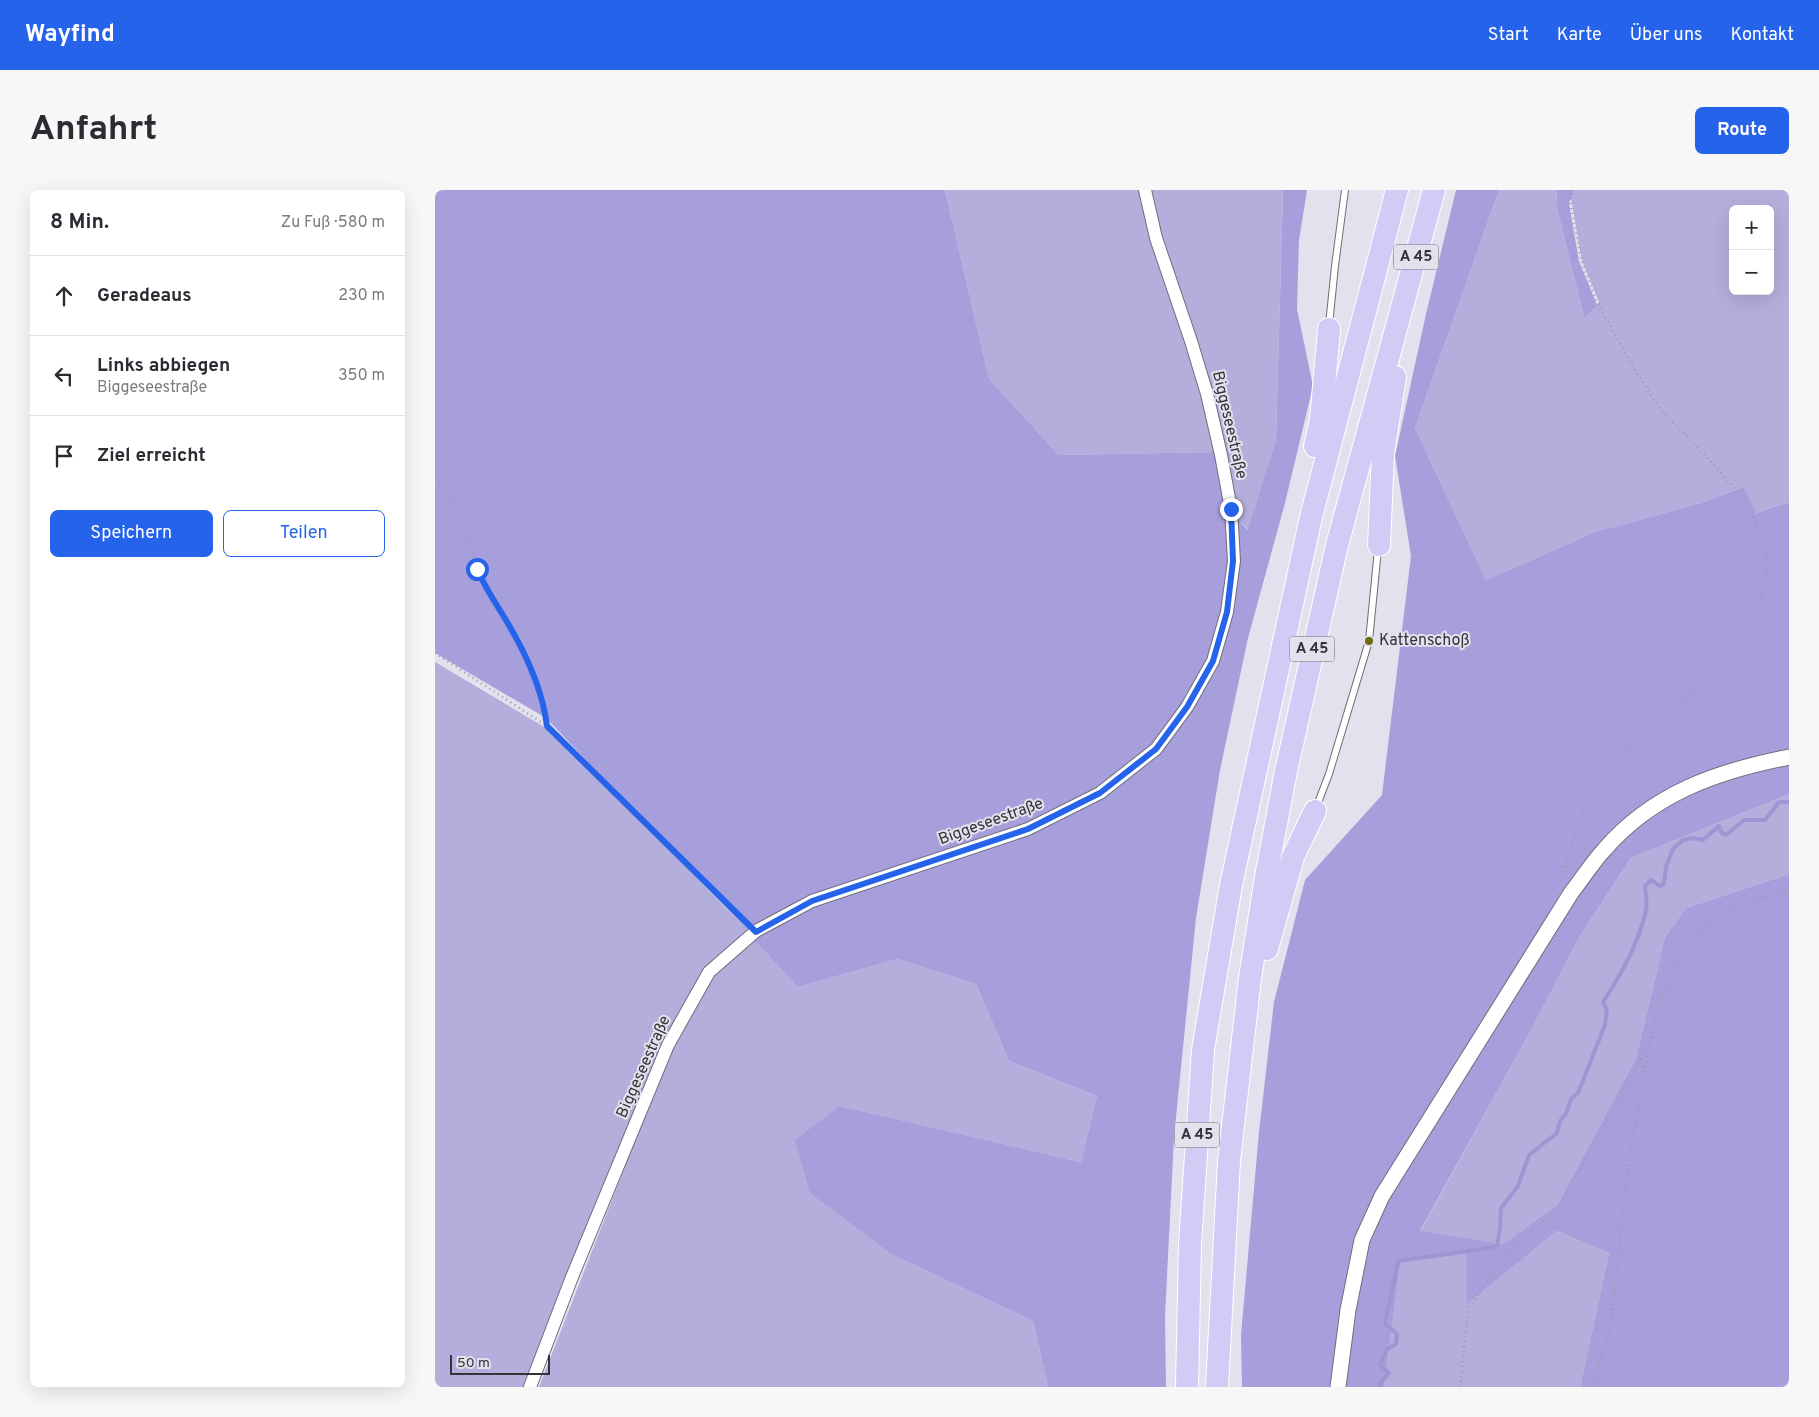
<!DOCTYPE html>
<html lang="de">
<head>
<meta charset="utf-8">
<style>
	body { margin:0; font-family:Overpass,sans-serif; background:#f7f7f7; color:#2b2b33 }
	.controls { position:absolute; right:15px; top:15px; display:grid; overflow:hidden; border-radius:8px; box-shadow:0 5px 20px #0002 }
	.controls button { width:45px; height:45px; display:grid; place-items:center; padding:0; border:0; border-bottom:1px solid #e1e1e2; background:#fff; color:#2b2b33; font:25px sans-serif }
	.scale { position:absolute; left:15px; bottom:12px; width:100px; box-sizing:border-box; padding-left:5px; border:2px solid #333338; border-top:0; font-size:14px; line-height:18px; white-space:nowrap; color:#333338; -webkit-text-stroke:4px #e2e1ee; paint-order:stroke }
	.stop { position:absolute; width:15px; height:15px; margin:-11px; border:4px solid #2563eb; border-radius:50%; background:#fff }
	.stop.end { background:#2563eb; border-color:#fff; box-shadow:0 1px 5px #0008 }
	.list { margin:0; padding:0; list-style:none }
	h2 { display:flex; justify-content:space-between; align-items:center; height:65px; margin:0; padding:0 20px; font-size:21px }
	h2 small { font-size:16px; font-weight:400; color:#7c7c81 }
	.list li { display:grid; grid-template-columns:32px 1fr auto; gap:15px; align-items:center; box-sizing:border-box; height:80px; padding:0 20px; border-top:1px solid #e1e1e2 }
	.list b { display:block; font-size:19px; white-space:nowrap }
	.list p { margin:0; font-size:16px; white-space:nowrap; color:#7c7c81 }
	.list em { font-size:16px; font-style:normal; color:#7c7c81 }
	.actions { display:flex; gap:10px; padding:15px 20px }
	.actions a { flex:1; padding:11px 0; border:1px solid #2563eb; border-radius:8px; text-align:center; font-size:18px; color:#2563eb }
	.actions .main { background:#2563eb; color:#fff }
	.icon { flex:none; width:28px; height:28px; fill:none; stroke:currentColor; stroke-width:2; stroke-linecap:round; stroke-linejoin:round }
	.map { position:relative; flex:none; width:1354px; height:1197px; overflow:hidden; border-radius:8px }
	header { display:flex; align-items:center; gap:30px; box-sizing:border-box; height:70px; padding:0 25px; background:#2563eb; color:#fff }
	header strong { font-size:24px }
	nav { display:flex; gap:28px; margin-inline-start:auto; font-size:18px }
	.intro { display:flex; align-items:center; justify-content:space-between; box-sizing:border-box; height:120px; padding:0 30px }
	h1 { margin:0; font-size:35px }
	.button { padding:12px 22px; border-radius:8px; background:#2563eb; color:#fff; font-size:18px; font-weight:700 }
	main { display:flex; gap:30px; padding:0 30px }
	aside { flex:1; background:#fff; border-radius:8px; box-shadow:0 5px 20px #0002 }
	.map>svg:first-child { display:block }
</style>
</head>
<body>
<header>
<strong>Wayfind</strong>
<nav><a>Start</a><a>Karte</a><a>Über uns</a><a>Kontakt</a></nav>
</header>
<div class="intro"><h1>Anfahrt</h1><a class="button">Route</a></div>
<main>
<aside>
<h2>8 Min.<small>Zu Fuß · 580 m</small></h2>
<ul class="list">
<li><svg class="icon" aria-label="ahead" viewBox="0 0 24 24"><path d="M12 20V5M6 11l6-6 6 6"/></svg><div><b>Geradeaus</b></div><em>230 m</em></li>
<li><svg class="icon" aria-label="left" viewBox="0 0 24 24"><path d="M17 20v-9H6M10 6l-5 5 5 5"/></svg><div><b>Links abbiegen</b><p>Biggeseestraße</p></div><em>350 m</em></li>
<li><svg class="icon" aria-label="arrive" viewBox="0 0 24 24"><path d="M6 21V4h12l-3 4 3 4H6"/></svg><div><b>Ziel erreicht</b></div></li>
</ul>
<div class="actions"><a class="main">Speichern</a><a>Teilen</a></div>
</aside>
<div class="map">
<svg width="1354" height="1197" viewBox="0 0 1354 1197">
	<rect width="100%" height="100%" fill="#e2e1ee"/>
	<!-- green -->
	<g fill="#b3aedb" fill-rule="evenodd">
		<path d="M510 0H707L753 152 783 262 624 265 554 189Z"/>
		<path d="M713 0H848L841 250 814 340 801 329Z"/>
		<path d="M1064 0H1122L1121 13 1151 127 1164 112 1147 71 1136 8 1140 0H1354V312L1320 323 1309 297 1266 313 1160 342 1051 390 980 238ZM1298 19H1335V101H1298Z"/>
		<path d="M0 472 111 538 226 651 315 743 272 779 90 1197H0Z"/>
		<path d="M1354 604V684L1251 718 1230 747 1201 868 1122 1015 1068 1054 985 1042 1095 842 1146 744 1196 668Z"/>
		<path d="M317 748 363 797 463 769 541 794 574 871 662 906 646 972 405 916 458 1065 598 1131 613 1197H104L237 856 276 784Z"/>
		<path d="M1122 1041 1174 1063 1145 1197H949L966 1069 1031 1062 1033 1113Z"/>
	</g>
	<!-- forest -->
	<g fill="#a79fdc">
		<path d="M0 0H510L554 189 624 265 783 262 795 323 813 340 841 250 848 0H872L864 50 862 119 878 196 850 313 813 448 785 580 761 728 739 947 730 1126 731 1197H613L598 1131 458 1065 375 1003 360 950 405 916 646 972 662 906 574 871 541 794 463 769 363 797 317 748 315 743 111 528 0 463Z"/>
		<path d="M1021 0H1064L980 238 1051 390 1160 342 1266 313 1309 297 1321 323 1354 312V604L1196 668 1146 744 1095 842 985 1041 1068 1054 1122 1015 1201 868 1230 747 1251 718 1354 684V1197H1145L1174 1063 1122 1041 1032 1114 1031 1062 966 1069 949 1197H807L806 1145 824 942 839 812 870 690 947 605 976 366 960 266 991 124Z"/>
		<path d="M1122 0H1140L1134 13 1144 71 1162 115 1150 128 1121 13Z"/>
	</g>
	<g fill="none" stroke-linecap="round" stroke-linejoin="round">
		<!-- stream -->
		<path stroke="#9e96d3" stroke-width="4" d="M945 1197V1194L954 1183 945 1175 952 1159 961 1154 962 1144 950 1134 963 1071 1062 1057 1065 1038 1066 1018 1083 996 1094 965 1122 943 1125 931 1131 924 1136 909 1143 903 1170 835 1172 821 1168 812C1186 785 1204 752 1211 720 1213 712 1210 704 1210 696L1216 690 1225 696 1229 694 1231 677 1238 659 1248 650 1258 648 1268 650 1284 636 1286 642 1291 645 1309 630H1330L1344 612H1354"/>
		<!-- service casing -->
		<g stroke="#6f6e7a" stroke-width="8">
			<g id="service">
				<path d="M894 135 900 76 910 0"/>
				<path d="M881 618 894 584 934 451 943 359"/>
			</g>
		</g>
		<!-- minor casing -->
		<g stroke="#6f6e7a" stroke-width="14">
			<path id="minor" d="M95 1197 137 1087 233 855 274 782 321 741 377 711 593 639 665 603 721 559 752 517 778 471 792 422 799 371 796 319 786 265 772 204 756 151 721 48 710 0"/>
		</g>
		<!-- tertiary casing -->
		<g stroke="#6f6e7a" stroke-width="17">
			<path id="tertiary" d="M903 1197 913 1120 927 1050 947 1006 1136 703C1147 689 1157 673 1169 660 1218 603 1283 581 1354 567"/>
		</g>
		<!-- motorway casing -->
		<g stroke="#fff" stroke-width="24">
			<g id="motorway">
				<path d="M880 256 886 230 894 139"/>
				<path d="M944 355 948 263 960 187"/>
				<path d="M832 759 858 667 880 621"/>
				<path d="M752 1197 755 1054 768 860 796 695 876 327 962 0"/>
				<path d="M782 1197 794 971 815 788 831 687 851 581 902 355 999 0"/>
			</g>
		</g>
		<!-- path -->
		<g stroke="#9b9ba5" stroke-width="2.5" stroke-dasharray="1 4" stroke-linecap="butt">
			<path d="M0 288 25 316 28 321C33 347 39 374 50 398 55 407 62 415 67 423 88 458 107 495 112 536"/>
			<path d="M0 463 112 536 313 733"/>
			<path d="M1131 687 1130 674 1158 596 1168 579 1185 563 1241 522 1314 432 1326 410 1331 384V357L1313 314 1273 268 1225 219 1199 178 1162 112 1146 70 1136 14 1135 0"/>
			<path d="M1025 1197 1033 1119 1071 1064 1125 1016 1212 858"/>
			<path d="M1157 1197 1175 1138 1196 957 1214 855 1226 807 1249 762 1279 727 1300 717 1354 700"/>
		</g>
		<!-- service -->
		<use href="#service" stroke="#fff" stroke-width="6"/>
		<!-- minor -->
		<use href="#minor" stroke="#fff" stroke-width="12"/>
		<!-- tertiary -->
		<use href="#tertiary" stroke="#fff" stroke-width="15"/>
		<!-- motorway -->
		<use href="#motorway" stroke="#d0ccf5" stroke-width="22"/>
	</g>
	<g fill="none" stroke-linecap="round" stroke-linejoin="round">
		<!-- route -->
		<path stroke="#2563eb" stroke-width="6" d="M42 379C50 397 56 406 66 422 88 457 107 495 112 536L321 742 377 711 593 639 665 603 721 559 752 517 778 471 792 422 798 371 796 319"/>
	</g>
	<!-- markers -->
	<circle fill="#6b6b0a" stroke="#e2e1ee" stroke-width="2" cx="934" cy="451" r="5"/>
	<g text-anchor="middle" dominant-baseline="central" stroke-width="4" stroke-linejoin="round" paint-order="stroke">
		<!-- shield labels -->
		<g fill="#e2e1ee" stroke="#68676f" stroke-width="1">
			<rect x="958.5" y="54.5" width="45" height="25" rx="4"/>
			<rect x="854.5" y="446.5" width="45" height="25" rx="4"/>
			<rect x="739.5" y="932.5" width="45" height="25" rx="4"/>
		</g>
		<g font-size="15" font-weight="bold" fill="#333338">
			<text x="981" y="67">A 45</text>
			<text x="877" y="459">A 45</text>
			<text x="762" y="945">A 45</text>
		</g>
		<!-- street labels -->
		<g font-size="16" fill="#333338" stroke="#e2e1ee">
			<text transform="translate(794 235) rotate(77)">Biggeseestraße</text>
			<text transform="translate(556 632) rotate(-20)">Biggeseestraße</text>
			<text transform="translate(209 877) rotate(-66)">Biggeseestraße</text>
		</g>
		<!-- poi labels -->
		<g font-size="16" fill="#333338" stroke="#e2e1ee" text-anchor="start">
			<text x="944" y="451">Kattenschoß</text>
		</g>
	</g>
</svg>
<div class="controls">
<button>+</button>
<button>−</button>
</div>
<div class="scale">50 m</div>
<div class="stop" style="left:42px;top:379px"></div>
<div class="stop end" style="left:796px;top:319px"></div>
</div>
</main>
</body>
</html>
